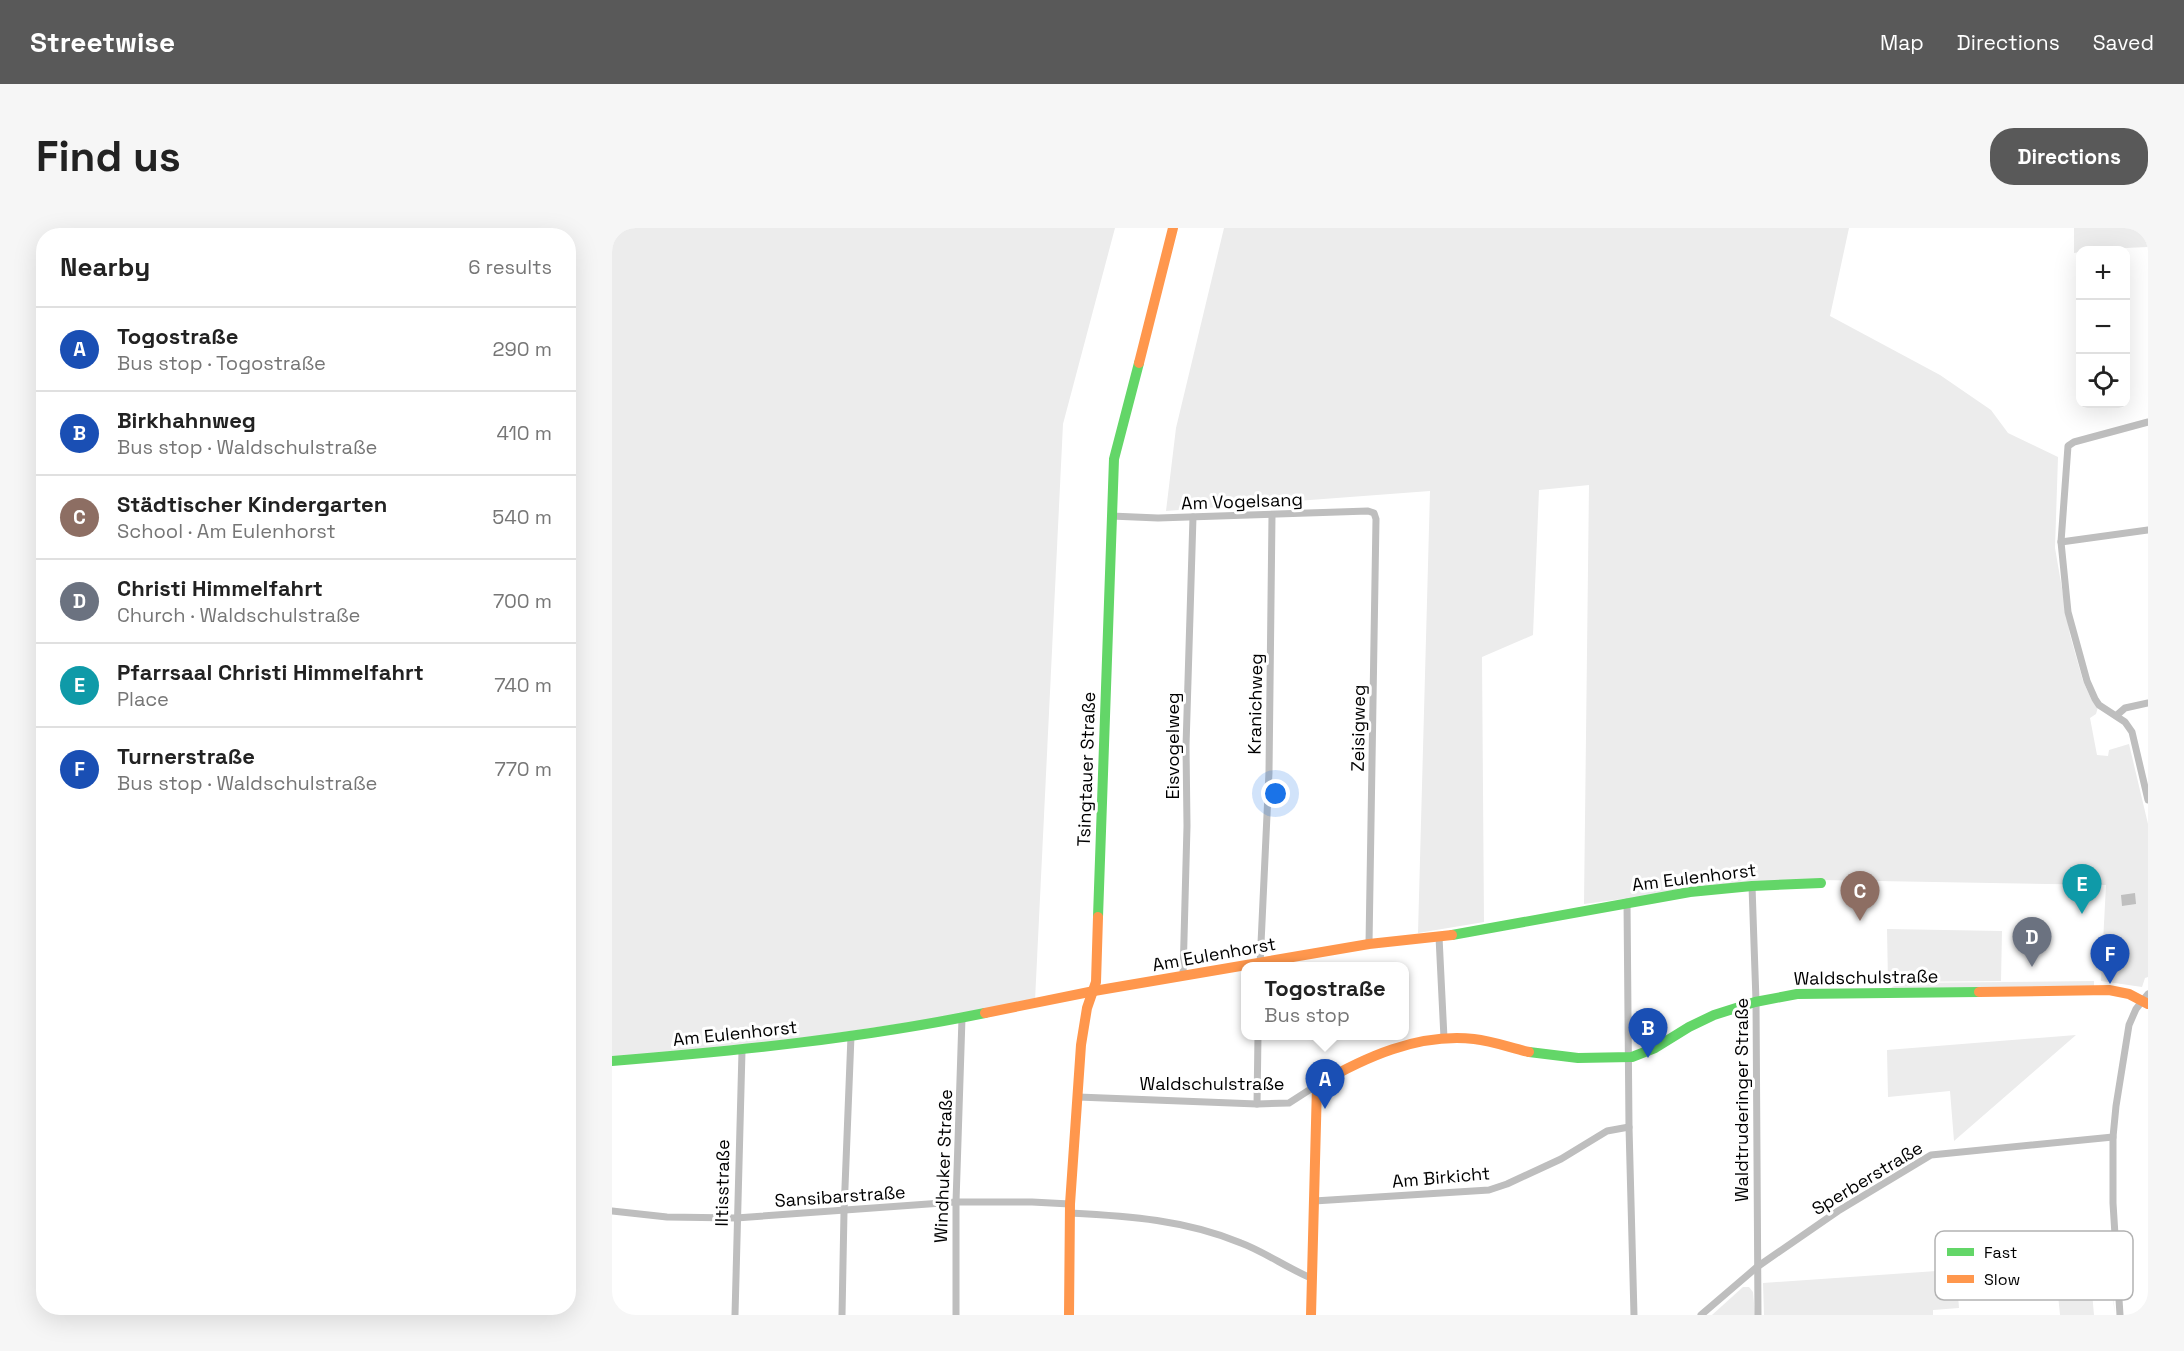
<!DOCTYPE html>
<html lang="en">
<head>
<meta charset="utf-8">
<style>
	body { margin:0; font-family:"Space Grotesk",sans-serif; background:#f6f6f6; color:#222 }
	.controls { position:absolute; right:18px; top:18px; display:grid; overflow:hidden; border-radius:12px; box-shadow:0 6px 24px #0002 }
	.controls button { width:54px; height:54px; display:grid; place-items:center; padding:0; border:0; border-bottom:2px solid #e0e0e0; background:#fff; color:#222; font:30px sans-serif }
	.you { position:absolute; left:664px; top:566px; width:21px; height:21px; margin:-15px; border:4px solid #fff; border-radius:50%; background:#1a73e8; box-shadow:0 0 0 9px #1a73e833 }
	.badge { display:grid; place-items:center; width:39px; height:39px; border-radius:50%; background:#595959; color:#fff; font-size:20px; font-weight:700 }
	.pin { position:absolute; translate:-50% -50px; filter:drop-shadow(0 2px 3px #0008) }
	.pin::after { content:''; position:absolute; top:32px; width:21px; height:18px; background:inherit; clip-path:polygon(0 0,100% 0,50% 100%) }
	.popup { position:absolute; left:629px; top:734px; width:168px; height:78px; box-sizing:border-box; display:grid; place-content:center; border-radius:12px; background:#fff; filter:drop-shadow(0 2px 4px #0005); font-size:20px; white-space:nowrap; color:#767676 }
	.popup b { font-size:22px; color:#222 }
	.popup::after { content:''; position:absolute; left:50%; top:100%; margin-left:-12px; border:12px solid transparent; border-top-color:#fff }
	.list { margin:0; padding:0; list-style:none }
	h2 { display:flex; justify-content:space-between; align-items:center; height:78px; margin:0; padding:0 24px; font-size:26px }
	h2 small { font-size:20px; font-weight:400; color:#767676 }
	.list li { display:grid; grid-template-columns:39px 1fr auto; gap:18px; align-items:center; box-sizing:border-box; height:84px; padding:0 24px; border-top:2px solid #e0e0e0 }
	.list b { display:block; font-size:22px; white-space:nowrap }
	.list p { margin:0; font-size:20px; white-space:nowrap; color:#767676 }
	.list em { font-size:20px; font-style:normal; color:#767676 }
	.icon { flex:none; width:33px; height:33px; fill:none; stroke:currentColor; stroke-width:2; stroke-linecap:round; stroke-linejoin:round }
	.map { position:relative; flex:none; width:1536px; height:1087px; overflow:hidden; border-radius:24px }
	header { display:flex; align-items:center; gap:36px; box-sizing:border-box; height:84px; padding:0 30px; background:#595959; color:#fff }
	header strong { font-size:28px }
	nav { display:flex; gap:33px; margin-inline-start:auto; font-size:21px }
	.intro { display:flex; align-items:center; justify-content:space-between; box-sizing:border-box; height:144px; padding:0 36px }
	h1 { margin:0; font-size:42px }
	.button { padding:15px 27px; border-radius:24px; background:#595959; color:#fff; font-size:21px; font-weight:700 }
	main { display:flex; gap:36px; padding:0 36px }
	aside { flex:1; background:#fff; border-radius:24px; box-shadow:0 6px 24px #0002 }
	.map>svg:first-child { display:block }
</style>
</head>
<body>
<header>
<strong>Streetwise</strong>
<nav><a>Map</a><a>Directions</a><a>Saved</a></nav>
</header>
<div class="intro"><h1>Find us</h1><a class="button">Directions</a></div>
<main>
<aside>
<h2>Nearby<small>6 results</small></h2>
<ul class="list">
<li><span class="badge" style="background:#1a4fb4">A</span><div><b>Togostraße</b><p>Bus stop · Togostraße</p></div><em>290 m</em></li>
<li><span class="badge" style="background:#1a4fb4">B</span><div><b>Birkhahnweg</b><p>Bus stop · Waldschulstraße</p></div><em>410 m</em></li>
<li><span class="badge" style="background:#8d6e63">C</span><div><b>Städtischer Kindergarten</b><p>School · Am Eulenhorst</p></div><em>540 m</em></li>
<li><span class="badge" style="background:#6b7280">D</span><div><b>Christi Himmelfahrt</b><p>Church · Waldschulstraße</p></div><em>700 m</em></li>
<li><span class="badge" style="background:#0f9aa8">E</span><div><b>Pfarrsaal Christi Himmelfahrt</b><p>Place</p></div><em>740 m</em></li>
<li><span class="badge" style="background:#1a4fb4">F</span><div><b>Turnerstraße</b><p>Bus stop · Waldschulstraße</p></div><em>770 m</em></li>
</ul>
</aside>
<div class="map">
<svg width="1536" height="1087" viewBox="0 0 1536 1087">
	<rect width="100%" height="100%" fill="#fff"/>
	<!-- green -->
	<g fill="#ececec">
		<path d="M0 0H503L451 196 423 773 319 791 125 820 0 829Z"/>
		<path d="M612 0H1237L1218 88 1328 147 1379 182 1396 205 1446 229 1443 320 1458 407 1471 453 1480 473 1486 479 1484 486 1478 490 1485 527 1496 528 1497 522 1517 516 1536 596V749L1533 750 1530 759 1489 753 1494 657 1208 652 1018 670 972 676 977 257 927 262 921 407 870 429 872 694 806 705 818 263 554 283 564 200Z"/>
		<path d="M1462 0H1536V19L1468 22V24L1462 25Z"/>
		<path d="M1275 701 1390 703 1389 753 1276 754Z"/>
		<path d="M1482 753V762L1277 765 1280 759 1290 755Z"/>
		<path d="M1464 807 1342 913 1338 863 1276 869 1275 822Z"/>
		<path d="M1498 1031 1503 1087 1497 1039 1478 1041 1482 1087H1448L1445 1057 1346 1067 1347 1080 1321 1082V1087H1152L1151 1055Z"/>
		<path d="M1131 1059H1137L1141 1064 1143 1087H1100Z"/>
	</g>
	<!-- water -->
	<path fill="#bfbfbf" d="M1523 665 1524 676 1510 678 1509 667Z"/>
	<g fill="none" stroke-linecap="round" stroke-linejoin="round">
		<!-- street -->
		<g stroke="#bebebe" stroke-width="7">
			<path d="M1536 194 1462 214 1456 218 1449 314 1456 384 1475 453 1483 471 1487 477 1513 494 1520 504 1536 572"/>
			<path d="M499 288 546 290 756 283 762 285 764 291 757 716"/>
			<path d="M1449 314 1536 302"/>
			<path d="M1505 487 1513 480 1536 475"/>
			<path d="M1140 658 1144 773 1146 1087"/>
			<path d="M1015 674 1017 899 1022 1087"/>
			<path d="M827 709 832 810"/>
			<path d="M648 737 657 544 660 287"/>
			<path d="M571 748 575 598 574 518 581 289"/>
			<path d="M466 869 645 876 677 875 705 857"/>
			<path d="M645 876 646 808"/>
			<path d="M702 973 877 962 895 956 949 931 995 903 1017 899"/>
			<path d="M0 983 55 989 124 990 344 974H420L458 976"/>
			<path d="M458 985C517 988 574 992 629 1015 653 1024 675 1040 699 1050"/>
			<path d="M123 1087 130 823"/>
			<path d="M230 1087 232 984 239 808"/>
			<path d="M344 1087V974L350 790"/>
			<path d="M1089 1087 1145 1039 1226 983 1319 927 1501 909"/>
			<path d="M1508 1087 1501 975V909L1504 878 1517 797 1524 781 1536 766"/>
		</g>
		<!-- fast -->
		<g stroke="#63d668" stroke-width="10">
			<path d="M486 689 502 231 527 135"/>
			<path d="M840 707 1078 664 1140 658 1209 655"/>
			<path d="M917 824 966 830 1020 829 1043 820 1077 799 1102 787 1143 774 1185 766 1367 764"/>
			<path d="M0 833C125 823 250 810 373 785"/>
		</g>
		<!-- slow -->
		<g stroke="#ff974d" stroke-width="10">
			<path d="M527 135 561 0"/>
			<path d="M1367 764 1497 762 1517 766 1536 776"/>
			<path d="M373 785 482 763 757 716 840 707"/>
			<path d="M457 1087 458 976 469 817 475 780 484 754 486 689"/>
			<path d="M699 1087 705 857C753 829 806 805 862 811 881 813 899 820 917 824"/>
		</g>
	</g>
	<g text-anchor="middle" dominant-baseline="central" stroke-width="6" stroke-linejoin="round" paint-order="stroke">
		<!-- street labels -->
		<g font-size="18" fill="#000" stroke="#fff">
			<text transform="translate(630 273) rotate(-2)">Am Vogelsang</text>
			<text transform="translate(643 476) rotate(-89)">Kranichweg</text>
			<text transform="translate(746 500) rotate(-89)">Zeisigweg</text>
			<text transform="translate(560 518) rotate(-90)">Eisvogelweg</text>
			<text transform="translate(474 541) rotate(-88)">Tsingtauer Straße</text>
			<text transform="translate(1082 649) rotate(-7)">Am Eulenhorst</text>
			<text transform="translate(602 726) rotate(-10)">Am Eulenhorst</text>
			<text transform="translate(1254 749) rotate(-1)">Waldschulstraße</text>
			<text transform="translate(123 805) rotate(-6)">Am Eulenhorst</text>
			<text x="600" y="855">Waldschulstraße</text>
			<text transform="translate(1129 872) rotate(-90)">Waldtruderinger Straße</text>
			<text transform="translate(331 938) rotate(-88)">Windhuker Straße</text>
			<text transform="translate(829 949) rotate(-5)">Am Birkicht</text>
			<text transform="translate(1255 950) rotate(-31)">Sperberstraße</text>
			<text transform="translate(110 955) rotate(-89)">Iltisstraße</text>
			<text transform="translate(228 968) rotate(-4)">Sansibarstraße</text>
		</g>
	</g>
	<!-- legend -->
	<rect x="1323" y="1003" width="198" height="69" rx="9" fill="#fff" stroke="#b2b2b2" stroke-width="1.5"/>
	<rect x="1335" y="1020" width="27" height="8" fill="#63d668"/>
	<rect x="1335" y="1047" width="27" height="8" fill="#ff974d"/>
	<g font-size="16" fill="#000">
		<text x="1372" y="1030">Fast</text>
		<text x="1372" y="1057">Slow</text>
	</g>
</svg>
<div class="controls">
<button>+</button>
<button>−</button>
<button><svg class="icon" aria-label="locate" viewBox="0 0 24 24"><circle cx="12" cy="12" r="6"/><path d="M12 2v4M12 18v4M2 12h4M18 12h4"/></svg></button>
</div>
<div class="you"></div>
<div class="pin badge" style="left:713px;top:881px;background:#1a4fb4">A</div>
<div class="popup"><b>Togostraße</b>Bus stop</div>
<div class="pin badge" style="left:1036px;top:830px;background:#1a4fb4">B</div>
<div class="pin badge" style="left:1248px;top:693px;background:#8d6e63">C</div>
<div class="pin badge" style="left:1420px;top:739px;background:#6b7280">D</div>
<div class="pin badge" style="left:1470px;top:686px;background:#0f9aa8">E</div>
<div class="pin badge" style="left:1498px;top:756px;background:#1a4fb4">F</div>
</div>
</main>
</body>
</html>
